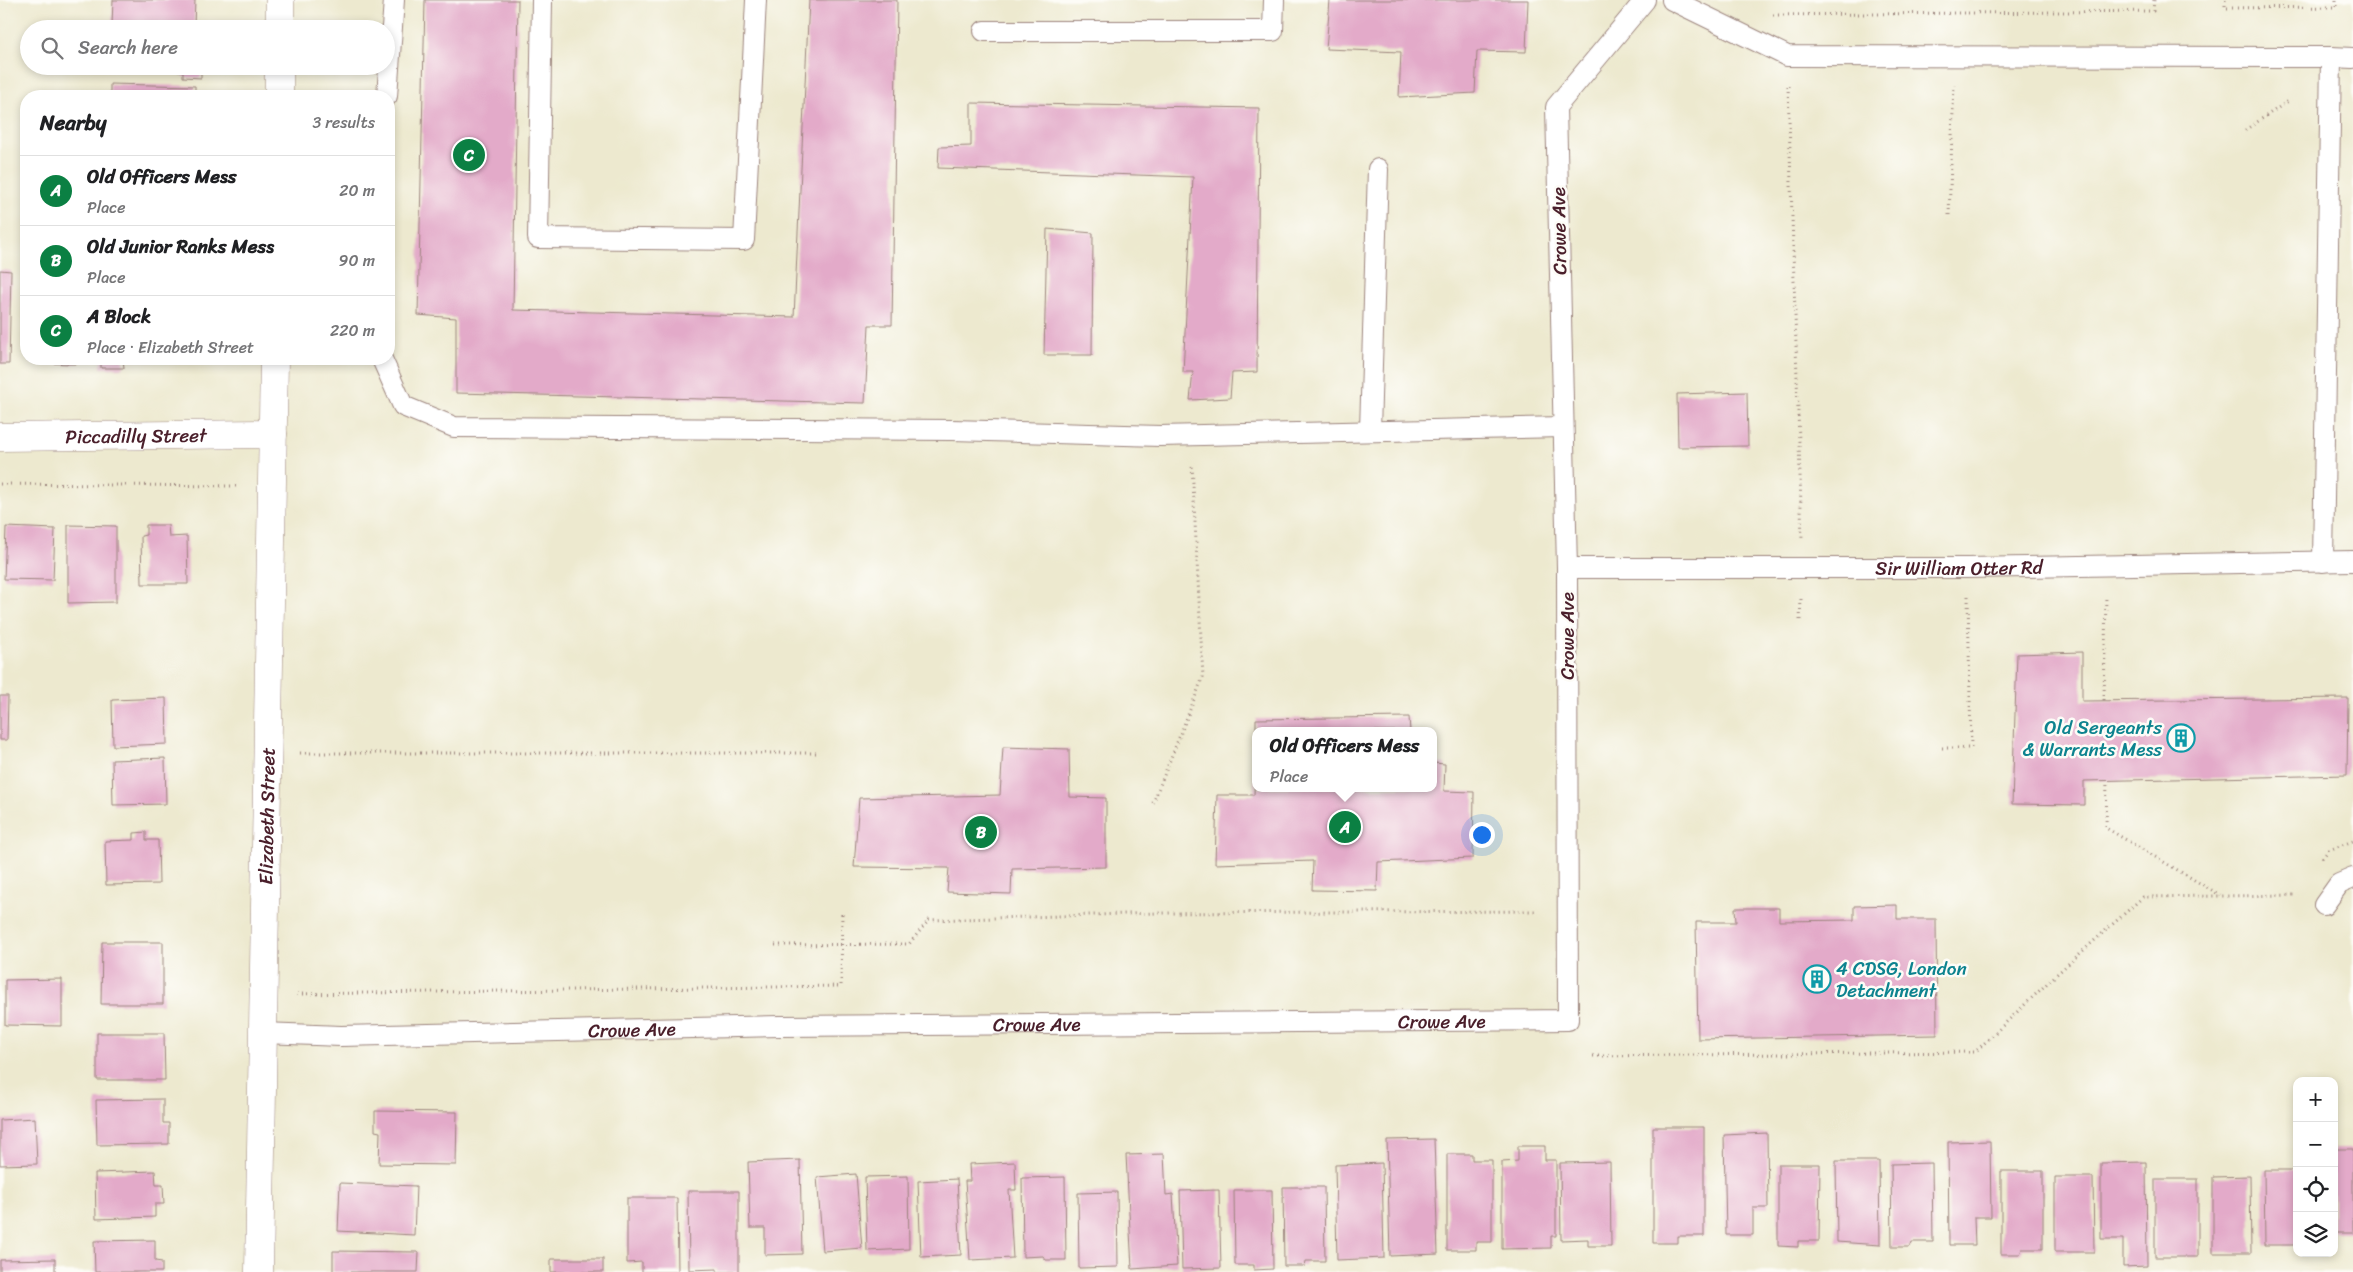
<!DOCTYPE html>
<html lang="en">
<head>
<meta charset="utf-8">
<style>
	body { margin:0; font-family:Sriracha,sans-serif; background:#f6f6f6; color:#202124 }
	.controls { position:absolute; right:15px; bottom:15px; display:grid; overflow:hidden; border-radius:10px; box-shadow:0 2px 8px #0003 }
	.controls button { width:45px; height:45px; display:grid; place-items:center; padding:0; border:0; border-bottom:1px solid #e0e0e0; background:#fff; color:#202124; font:25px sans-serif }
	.you { position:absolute; left:1481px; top:834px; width:18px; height:18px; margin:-12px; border:4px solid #fff; border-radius:50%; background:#1a73e8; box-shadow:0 0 0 8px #1a73e833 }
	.badge { display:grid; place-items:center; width:32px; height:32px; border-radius:50%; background:#0b8043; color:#fff; font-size:16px; font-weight:700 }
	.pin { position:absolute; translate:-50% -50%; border:2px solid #fff; box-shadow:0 1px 5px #0006 }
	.popup { position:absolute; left:1252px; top:727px; width:185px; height:65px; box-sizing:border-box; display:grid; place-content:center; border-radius:10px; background:#fff; filter:drop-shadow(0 1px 4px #0005); font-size:16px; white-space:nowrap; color:#757577 }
	.popup b { font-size:19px; color:#202124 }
	.popup::after { content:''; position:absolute; left:50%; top:100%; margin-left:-10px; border:10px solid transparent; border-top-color:#fff }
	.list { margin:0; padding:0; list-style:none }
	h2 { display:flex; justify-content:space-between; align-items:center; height:65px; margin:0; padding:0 20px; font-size:21px }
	h2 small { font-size:16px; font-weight:400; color:#757577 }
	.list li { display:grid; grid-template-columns:32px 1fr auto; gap:15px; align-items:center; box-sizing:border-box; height:70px; padding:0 20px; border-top:1px solid #e0e0e0 }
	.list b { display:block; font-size:19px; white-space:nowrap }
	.list p { margin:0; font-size:16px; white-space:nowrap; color:#757577 }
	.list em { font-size:16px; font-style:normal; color:#757577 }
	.icon { flex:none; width:28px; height:28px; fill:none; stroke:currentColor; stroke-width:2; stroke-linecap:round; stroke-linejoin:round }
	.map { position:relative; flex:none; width:2353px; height:1272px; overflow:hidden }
	.search { position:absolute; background:#fff; box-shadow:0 2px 8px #0003; left:20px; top:20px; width:375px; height:55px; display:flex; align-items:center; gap:12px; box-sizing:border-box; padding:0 18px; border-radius:28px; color:#757577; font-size:19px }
	.panel { position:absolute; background:#fff; box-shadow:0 2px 8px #0003; left:20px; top:90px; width:375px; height:275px; border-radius:20px }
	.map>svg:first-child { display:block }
</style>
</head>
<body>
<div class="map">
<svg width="2353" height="1272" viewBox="0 0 2353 1272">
	<rect width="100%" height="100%" fill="#fdfcf7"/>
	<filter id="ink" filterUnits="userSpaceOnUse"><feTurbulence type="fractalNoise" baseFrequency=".02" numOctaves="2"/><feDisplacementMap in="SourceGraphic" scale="10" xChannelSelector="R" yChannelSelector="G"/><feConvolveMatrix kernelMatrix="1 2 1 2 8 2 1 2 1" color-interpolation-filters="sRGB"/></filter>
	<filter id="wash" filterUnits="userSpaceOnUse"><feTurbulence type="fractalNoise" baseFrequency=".0096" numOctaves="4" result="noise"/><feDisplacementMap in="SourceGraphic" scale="20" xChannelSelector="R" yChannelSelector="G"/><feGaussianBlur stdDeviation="1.12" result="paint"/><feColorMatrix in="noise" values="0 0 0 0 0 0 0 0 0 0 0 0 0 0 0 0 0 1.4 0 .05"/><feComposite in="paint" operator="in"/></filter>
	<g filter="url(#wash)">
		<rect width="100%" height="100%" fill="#ede9cf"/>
		<g id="blocks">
			<!-- building -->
			<g fill="#e3aac9">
				<path d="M113 0H195L194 25 112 24Z"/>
				<path d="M425 0H518L513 310 794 317 809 0H897L892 325H869L865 403 456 393V318L418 315Z"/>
				<path d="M1330 0H1528L1526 52 1477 51 1475 93 1399 97 1401 52 1326 49Z"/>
				<path d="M105 66H201V78L183 77V71L105 70Z"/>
				<path d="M110 84 195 86V96H110Z"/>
				<path d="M971 103 1259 108 1257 372 1232 373 1230 398 1190 400 1193 372H1183L1193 177 938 168 939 147 971 146Z"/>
				<path d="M1047 229 1093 233 1092 355H1044Z"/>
				<path d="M0 270 11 271 9 364H0Z"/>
				<path d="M36 359H76V364L35 363Z"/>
				<path d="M101 359H123L124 368H101Z"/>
				<path d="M158 359H200V361L158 360Z"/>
				<path d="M1747 392 1748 446 1678 447 1677 394Z"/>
				<path d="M68 525 116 526V602L68 603Z"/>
				<path d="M146 525H168L169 537 187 536 188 584H142L141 536 146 535Z"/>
				<path d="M6 527 55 529 53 580 4 579Z"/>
				<path d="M2082 652V701L2348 698 2347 775 2084 781V805L2012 804 2017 654Z"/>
				<path d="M0 696H8L7 740H0Z"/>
				<path d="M166 698 167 744 113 746 112 700Z"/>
				<path d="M1409 717 1410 731H1256V719Z"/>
				<path d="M1003 747 1069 749 1070 797 1106 798V867L1012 869 1011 894 947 892 949 868 854 867 859 798 1000 795Z"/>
				<path d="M165 758 166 804 113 805 112 760Z"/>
				<path d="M1255 762 1256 788H1434V763L1445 764 1444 791 1474 792 1473 858 1378 862 1377 891 1312 890 1313 861 1215 864 1217 795H1254Z"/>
				<path d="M146 832V840H158L159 884 106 885 105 841 134 840V833Z"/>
				<path d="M1897 905V919H1936L1937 1035 1698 1039 1696 922H1736L1735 908H1779V921L1854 920V906Z"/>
				<path d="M102 942H163V1004H101Z"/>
				<path d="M62 979V1026L5 1025V980Z"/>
				<path d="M97 1033H164L165 1080H97Z"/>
				<path d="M163 1099V1123H169V1144L97 1145 96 1100Z"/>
				<path d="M375 1111 457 1112 456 1165 379 1164 380 1132 375 1131Z"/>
				<path d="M35 1118 37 1164 0 1165V1120Z"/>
				<path d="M1653 1127H1704V1236H1678V1243H1653Z"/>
				<path d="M1767 1133 1768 1208H1753V1235H1726L1724 1135Z"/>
				<path d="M1434 1139 1438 1254 1390 1256 1387 1140Z"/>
				<path d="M1990 1141 1991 1217H1974L1975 1245H1949L1948 1142Z"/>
				<path d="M1518 1146H1545V1160H1556V1236H1551V1248L1502 1249V1162L1518 1161Z"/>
				<rect x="2334" y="1149" width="19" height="84"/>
				<path d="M1164 1154 1166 1195 1173 1194 1177 1266 1132 1269 1126 1155Z"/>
				<path d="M1447 1154H1472V1160H1492V1242H1476V1250H1447Z"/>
				<path d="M800 1160 802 1254 765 1255V1228H750L748 1162Z"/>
				<path d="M1836 1161H1879L1880 1245 1837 1242Z"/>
				<path d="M1015 1162 1016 1190H1009L1013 1258 970 1260 965 1181H970L969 1164Z"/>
				<path d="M1610 1162 1611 1246H1588V1239L1561 1240 1560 1163Z"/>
				<path d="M2146 1162 2147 1266 2123 1267V1239H2101V1163Z"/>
				<path d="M1382 1163 1384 1258 1337 1260 1335 1165Z"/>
				<path d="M1932 1163 1933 1242H1912L1910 1247H1892L1891 1164Z"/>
				<path d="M1778 1164H1820L1819 1241H1798V1247L1778 1246Z"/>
				<path d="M2264 1170H2297V1245H2265Z"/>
				<path d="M155 1171 156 1185H163L164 1204H155V1217L96 1219 95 1173Z"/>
				<path d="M2001 1171H2043V1249H2022L2020 1254H2001Z"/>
				<path d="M856 1174 862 1248 823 1251 817 1177Z"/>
				<path d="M908 1176 909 1249 867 1251 865 1177Z"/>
				<path d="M2250 1176 2251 1253H2213V1177Z"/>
				<path d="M1065 1177 1066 1260H1046L1043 1256 1023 1257 1022 1178Z"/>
				<path d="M2055 1177H2093L2094 1252H2055Z"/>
				<path d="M957 1179 961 1255 921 1257 918 1181Z"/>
				<rect x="2155" y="1179" width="43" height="78"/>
				<path d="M340 1183 416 1186 414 1235 338 1231Z"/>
				<path d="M1283 1187H1324L1325 1261H1306L1305 1266H1284Z"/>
				<path d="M1219 1190 1221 1268 1182 1269 1180 1191Z"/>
				<path d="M1234 1190H1272L1273 1269 1254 1270V1265H1235Z"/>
				<path d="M688 1191H739V1272H717V1269L689 1270Z"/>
				<path d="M1117 1192 1118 1267 1079 1268 1078 1193Z"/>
				<path d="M627 1198H677L678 1272H642V1262L627 1263Z"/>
				<path d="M155 1240V1261L162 1262V1272H95L94 1241Z"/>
				<path d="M333 1251 419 1252 418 1272H333Z"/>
				<path d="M55 1259V1272H0V1260Z"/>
				<rect x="551" y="1259" width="52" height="13"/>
			</g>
		</g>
	</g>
	<g filter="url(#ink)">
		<use href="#blocks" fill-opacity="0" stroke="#9c847d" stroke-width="1"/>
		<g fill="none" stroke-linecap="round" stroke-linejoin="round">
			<!-- lane casing -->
			<g stroke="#9c847d" stroke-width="22">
				<g id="lane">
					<path d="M542 0 538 238 744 240 756 0"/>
					<path d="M1672 0 1787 56 2331 57 2323 562"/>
					<path d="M984 31H1273L1274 0"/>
					<path d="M2331 57 2353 58"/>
					<path d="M387 96 394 0"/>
					<path d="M382 359 403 406 454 427 952 430 1160 436 1563 427"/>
					<path d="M1370 430 1378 169"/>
					<path id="s1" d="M1567 568H1967L2353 561"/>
					<path d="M2324 905 2339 884 2353 878"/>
					<path id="s2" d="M263 1033 341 1036 780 1026 1568 1020 1567 568 1556 107 1645 0"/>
				</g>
			</g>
			<!-- street casing -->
			<g stroke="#9c847d" stroke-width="29">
				<g id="street">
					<path d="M280 29V0"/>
					<path d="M279 96V66"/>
					<path id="s3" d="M0 437 273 434"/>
					<path id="s4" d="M259 1272 274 359"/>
				</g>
			</g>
			<!-- path -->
			<g stroke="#9c847d" stroke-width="3" stroke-dasharray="1 4" stroke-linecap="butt">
				<path d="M2225 0V8L2336 7V0"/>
				<path d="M1773 15 2153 11 2154 0"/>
				<path d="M1788 86 1802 540"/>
				<path d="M2245 130 2290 100"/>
				<path d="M1949 215 1954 85"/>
				<path d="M0 484 236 486V490"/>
				<path d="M1800 620 1801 599"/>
				<path d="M2104 700 2106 595"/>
				<path d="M1942 748H1971L1968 596"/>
				<path d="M300 753H819"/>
				<path d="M2107 780 2106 828 2220 895"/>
				<path d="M1153 803 1203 677 1192 464"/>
				<path d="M2322 858 2329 850 2353 841"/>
				<path d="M775 945 909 944 929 920 1158 913 1538 911"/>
				<path d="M297 994 841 986 842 912"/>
				<path d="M1593 1056 1975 1052 2057 974 2143 897 2297 895"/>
			</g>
			<!-- lane -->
			<use href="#lane" stroke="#fff" stroke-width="20"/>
			<!-- street -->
			<use href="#street" stroke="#fff" stroke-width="28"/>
		</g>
	</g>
	<!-- icons -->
	<defs>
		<g id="building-ring" transform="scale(1.4375)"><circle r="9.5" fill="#fdfcf7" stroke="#0f9aa8" stroke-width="1.5"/><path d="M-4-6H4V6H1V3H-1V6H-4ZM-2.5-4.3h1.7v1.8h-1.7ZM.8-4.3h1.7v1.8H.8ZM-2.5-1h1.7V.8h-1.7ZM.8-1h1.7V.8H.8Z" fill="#0f9aa8"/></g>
	</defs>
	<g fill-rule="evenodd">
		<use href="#building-ring" x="2181" y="738"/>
		<use href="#building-ring" x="1817" y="979"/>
	</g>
	<g text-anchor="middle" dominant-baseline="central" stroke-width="5" stroke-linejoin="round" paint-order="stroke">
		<!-- street labels -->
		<g font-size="19" fill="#4a1f2b" stroke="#fdfcf7">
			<text transform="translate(1559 231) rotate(-91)">Crowe Ave</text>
			<text stroke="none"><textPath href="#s3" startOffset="136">Piccadilly Street</textPath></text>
			<text stroke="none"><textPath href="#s1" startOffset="392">Sir William Otter Rd</textPath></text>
			<text transform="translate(1567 636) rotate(-90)">Crowe Ave</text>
			<text stroke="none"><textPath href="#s4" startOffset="456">Elizabeth Street</textPath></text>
			<text stroke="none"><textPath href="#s2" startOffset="1179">Crowe Ave</textPath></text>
			<text stroke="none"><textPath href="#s2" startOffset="774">Crowe Ave</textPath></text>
			<text stroke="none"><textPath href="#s2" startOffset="369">Crowe Ave</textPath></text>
		</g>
		<!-- culture labels -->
		<g font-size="19" fill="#0d838f" stroke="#fdfcf7" text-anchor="end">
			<text x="2162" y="727">Old Sergeants<tspan x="2162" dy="22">&amp; Warrants Mess</tspan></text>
			<text x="1836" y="968" text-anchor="start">4 CDSG, London<tspan x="1836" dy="22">Detachment</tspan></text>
		</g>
	</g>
</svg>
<div class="controls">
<button>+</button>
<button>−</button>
<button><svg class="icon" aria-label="locate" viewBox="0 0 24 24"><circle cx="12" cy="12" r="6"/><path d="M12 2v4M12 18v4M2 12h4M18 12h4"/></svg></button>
<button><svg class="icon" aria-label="layers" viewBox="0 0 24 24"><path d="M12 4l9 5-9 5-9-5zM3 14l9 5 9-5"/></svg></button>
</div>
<div class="you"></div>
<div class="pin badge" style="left:1345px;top:827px">A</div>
<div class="popup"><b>Old Officers Mess</b>Place</div>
<div class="pin badge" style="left:981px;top:832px">B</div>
<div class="pin badge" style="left:469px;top:155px">C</div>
<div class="search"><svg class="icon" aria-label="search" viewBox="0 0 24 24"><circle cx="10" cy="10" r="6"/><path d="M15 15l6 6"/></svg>Search here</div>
<section class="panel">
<h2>Nearby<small>3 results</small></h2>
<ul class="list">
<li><span class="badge">A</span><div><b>Old Officers Mess</b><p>Place</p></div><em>20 m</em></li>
<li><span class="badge">B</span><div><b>Old Junior Ranks Mess</b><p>Place</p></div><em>90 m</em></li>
<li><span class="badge">C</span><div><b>A Block</b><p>Place · Elizabeth Street</p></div><em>220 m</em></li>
</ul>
</section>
</div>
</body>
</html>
